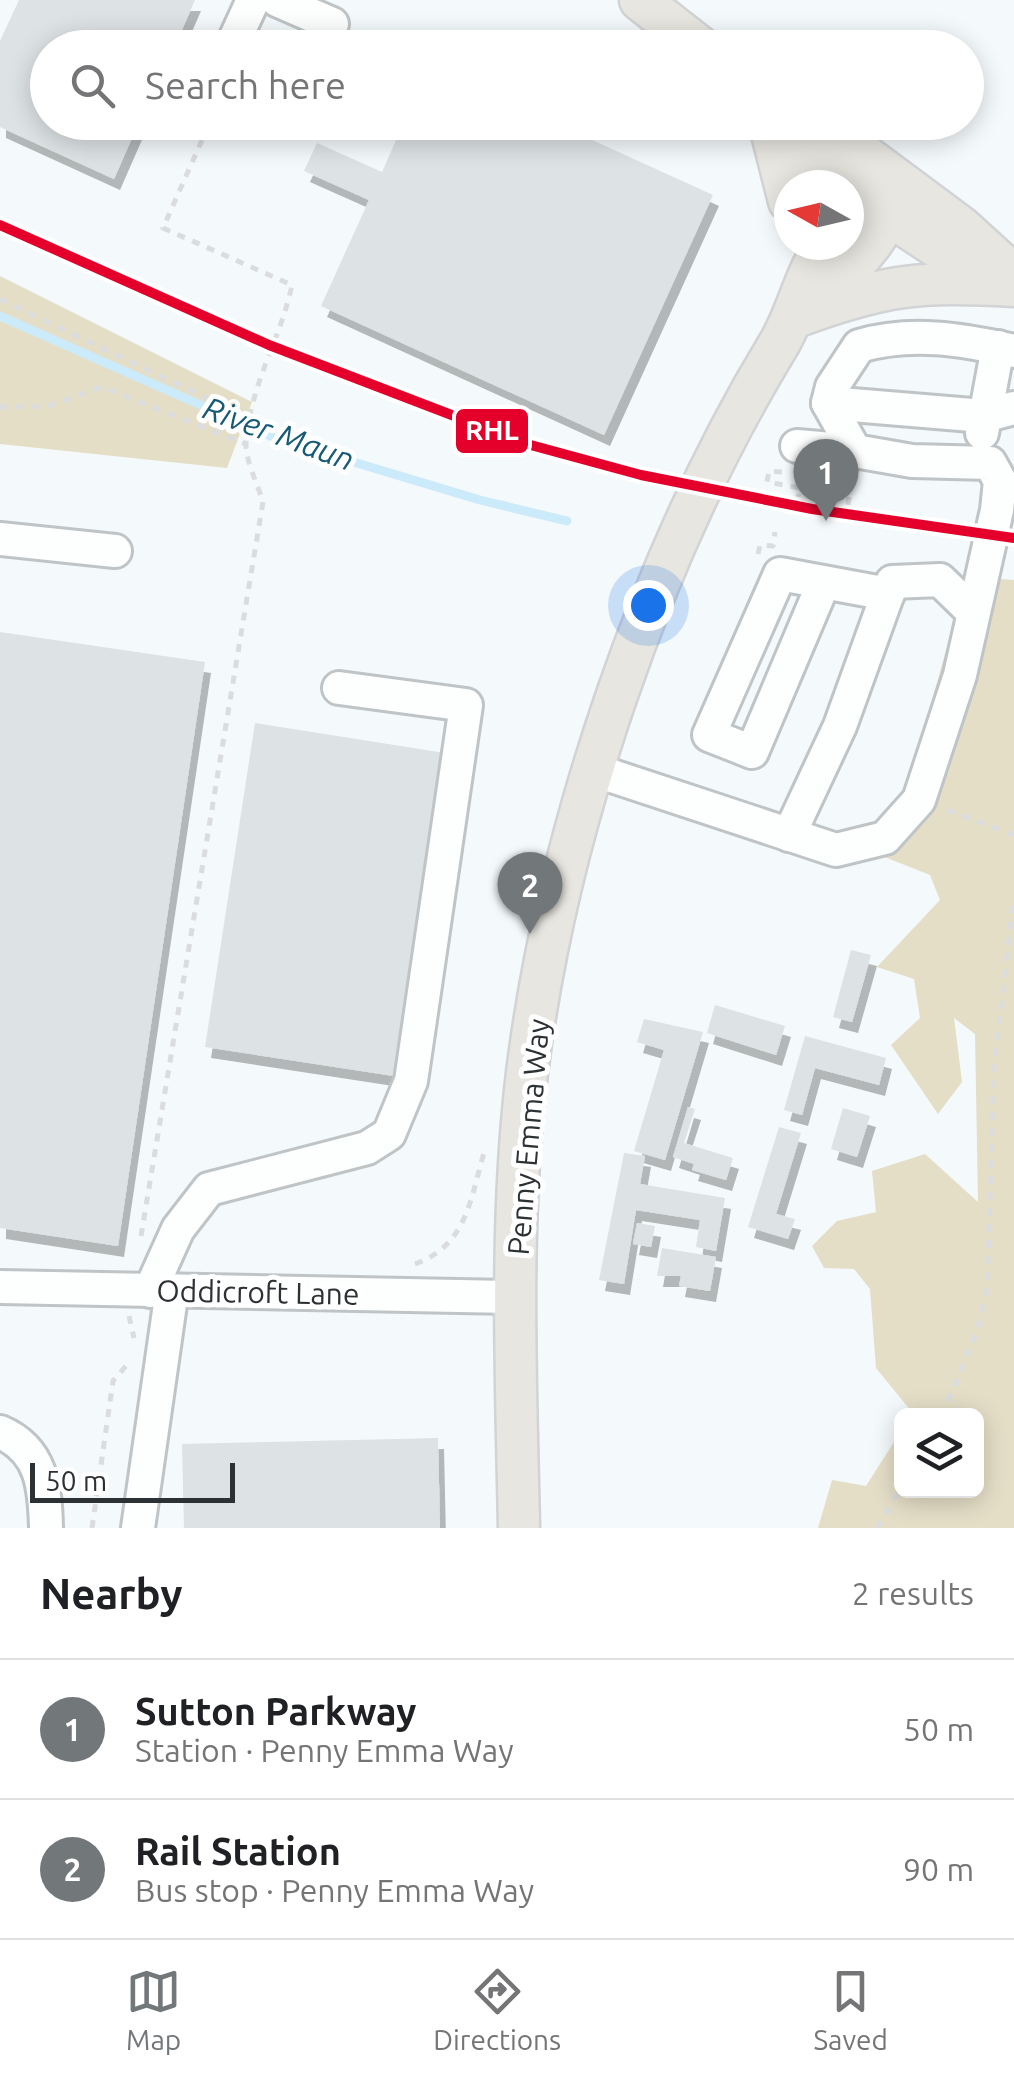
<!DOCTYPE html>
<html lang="en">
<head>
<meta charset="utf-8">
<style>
	body { margin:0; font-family:Ubuntu,sans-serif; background:#f6f6f6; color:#202124 }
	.controls { position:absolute; right:30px; bottom:30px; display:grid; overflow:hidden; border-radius:15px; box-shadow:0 5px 25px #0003 }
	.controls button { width:90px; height:90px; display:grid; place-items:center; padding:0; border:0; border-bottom:2px solid #e0e0e0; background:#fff; color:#202124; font:50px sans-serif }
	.compass { position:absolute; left:774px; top:170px; width:90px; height:90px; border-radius:50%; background:#fff; box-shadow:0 5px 25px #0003; rotate:278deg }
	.scale { position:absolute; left:30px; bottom:25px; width:205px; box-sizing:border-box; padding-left:10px; border:5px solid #2c3134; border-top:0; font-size:28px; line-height:35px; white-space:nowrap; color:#2c3134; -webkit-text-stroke:8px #fff; paint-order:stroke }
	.you { position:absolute; left:648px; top:605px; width:35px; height:35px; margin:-25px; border:8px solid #fff; border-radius:50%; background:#1a73e8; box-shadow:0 0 0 15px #1a73e833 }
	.badge { display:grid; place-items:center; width:65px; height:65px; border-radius:50%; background:#72777a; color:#fff; font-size:32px; font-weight:700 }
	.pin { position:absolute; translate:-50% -82px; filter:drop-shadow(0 2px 5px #0008) }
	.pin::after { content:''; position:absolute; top:52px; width:35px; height:30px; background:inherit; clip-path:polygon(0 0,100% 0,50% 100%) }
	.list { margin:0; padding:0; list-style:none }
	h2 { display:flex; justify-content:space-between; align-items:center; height:130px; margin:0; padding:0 40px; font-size:42px }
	h2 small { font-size:32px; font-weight:400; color:#757577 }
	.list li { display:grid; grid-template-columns:65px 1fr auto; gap:30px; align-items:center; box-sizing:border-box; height:140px; padding:0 40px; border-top:2px solid #e0e0e0 }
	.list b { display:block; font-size:38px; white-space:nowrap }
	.list p { margin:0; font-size:32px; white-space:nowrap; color:#757577 }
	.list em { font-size:32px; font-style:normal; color:#757577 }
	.icon { flex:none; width:55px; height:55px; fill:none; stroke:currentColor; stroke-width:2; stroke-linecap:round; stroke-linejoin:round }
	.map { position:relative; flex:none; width:1014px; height:1528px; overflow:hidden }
	.search { position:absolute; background:#fff; box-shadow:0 5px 25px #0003; left:30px; right:30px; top:30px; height:110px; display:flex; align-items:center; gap:25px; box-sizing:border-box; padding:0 35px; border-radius:55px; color:#757577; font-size:38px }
	.sheet { height:410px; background:#fff }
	nav { display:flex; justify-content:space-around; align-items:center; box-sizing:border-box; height:140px; border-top:2px solid #e0e0e0; background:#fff; font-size:28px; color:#757577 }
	nav a { display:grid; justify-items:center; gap:5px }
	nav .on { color:#72777a }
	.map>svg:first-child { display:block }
</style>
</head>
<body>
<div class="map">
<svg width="1014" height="1528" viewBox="0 0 1014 1528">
	<defs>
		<filter id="shadow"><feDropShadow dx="6" dy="11" stdDeviation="0" flood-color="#0004"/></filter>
	</defs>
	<rect width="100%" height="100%" fill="#f4f9fb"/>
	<!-- green -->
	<g fill="#e5dec7">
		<path d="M0 276 252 402 227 468 0 444Z"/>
		<path d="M977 577 1014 580V1528H818L832 1480 866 1486 901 1431 902 1490H976V1416L909 1415 911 1411 876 1368 870 1289 854 1269 824 1268 812 1246 837 1221 876 1212 872 1171 925 1154 978 1202 975 1034 954 1018 962 1082 938 1114 891 1045 920 1018 914 979 877 967 940 900 930 875 867 850 906 793 959 604Z"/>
	</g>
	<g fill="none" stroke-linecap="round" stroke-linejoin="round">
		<!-- stream -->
		<path stroke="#cbeafa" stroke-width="9" d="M0 316 277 439 480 500 567 521"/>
	</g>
	<!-- building -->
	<g fill="#dde2e5" filter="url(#shadow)">
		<path d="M19 0H195L174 48H48V122H139L114 179 0 127V41Z"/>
		<path d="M444 35 472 48H438Z"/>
		<path d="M404 122H584L579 134 713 195 604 435 321 306 369 200 304 171 317 143 382 172Z"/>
		<path d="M0 632 205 662 118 1246 0 1228Z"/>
		<path d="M255 723 445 753 394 1076 205 1047Z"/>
		<path d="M851 950 871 955 852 1022 833 1017Z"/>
		<path d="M715 1005 785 1026 776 1055 707 1033Z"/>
		<path d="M644 1019 703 1032 665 1160 634 1151 664 1050 637 1042Z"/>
		<path d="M805 1036 886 1058 879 1085 815 1068 802 1115 784 1110Z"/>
		<path d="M688 1107 695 1109 684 1143 733 1158 726 1180 692 1170 694 1164 673 1157Z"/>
		<path d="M843 1108 870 1116 857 1157 831 1149Z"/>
		<path d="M779 1127 801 1133 776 1214 795 1219 788 1239 748 1227Z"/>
		<path d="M624 1153 645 1156 640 1184 725 1198 716 1251 696 1247 700 1220 636 1210 624 1284 599 1280Z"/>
		<path d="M637 1223 655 1226 651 1247 633 1244Z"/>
		<path d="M662 1248 716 1257 710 1291 679 1286 681 1276H657Z"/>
		<path d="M438 1438 440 1528H184L182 1444Z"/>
	</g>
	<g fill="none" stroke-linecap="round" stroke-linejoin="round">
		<!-- minor casing -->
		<g stroke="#bfc4c6" stroke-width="38">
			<g id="minor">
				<path d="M277 0 332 24"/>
				<path d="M231 48 253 0"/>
				<path d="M828 403 984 416 1014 408"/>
				<path d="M982 433 998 347"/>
				<path d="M797 446 855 451"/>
				<path d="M0 539 115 551"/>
				<path d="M824 582 752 752 709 735 780 574 888 594"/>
				<path d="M594 770 836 850 885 838 919 800 960 675 997 510 1000 481 990 463 912 461 855 451 828 403 832 387 859 346C911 331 961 339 1014 351"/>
				<path d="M789 835 840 726 892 582 940 580 973 612"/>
				<path d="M0 1287 515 1297"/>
				<path d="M150 1291 178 1229 209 1189 367 1148 389 1134 411 1081 466 705 339 688"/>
				<path d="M0 1432C42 1450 45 1487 46 1528"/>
				<path d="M138 1528 172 1290"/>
			</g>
		</g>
		<!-- major casing -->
		<g stroke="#d1d3d5" stroke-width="45">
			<g id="major">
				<path d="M640 0 701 48"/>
				<path d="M769 122 789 201"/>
				<path d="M782 122 808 158 844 185"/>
				<path d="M820 122 961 227 1006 268"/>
				<path d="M849 189 949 255 1001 267"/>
				<path d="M814 302C847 272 890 236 894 189"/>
				<path d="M796 317C885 284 919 281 1014 286"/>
				<path d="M519 1528C516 1377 509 1223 527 1073 557 832 651 555 777 347 797 316 804 273 826 245"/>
			</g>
		</g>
		<!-- path -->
		<g stroke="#dadcdd" stroke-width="5" stroke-dasharray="8 8" stroke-linecap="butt">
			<path d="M0 299 252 420"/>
			<path d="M0 407 48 406 102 387 246 444"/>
			<path d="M782 472 769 471 767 482 800 488 798 497"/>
			<path d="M848 505 852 479"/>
			<path d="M758 554 760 545 773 546 775 532"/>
			<path d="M947 810 1014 835"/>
			<path d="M141 1236 263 502C258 485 245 460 246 442 250 385 281 338 292 285L163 228 210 122"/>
			<path d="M415 1264C467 1245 470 1200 484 1153"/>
			<path d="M129 1316 134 1338"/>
			<path d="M942 1416 977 1331 987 1291 994 1066 1014 898"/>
			<path d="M92 1528 113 1381 131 1360"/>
			<path d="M877 1528 902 1486"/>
		</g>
		<!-- minor -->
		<use href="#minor" stroke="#fdfefe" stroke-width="32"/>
		<!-- major -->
		<use href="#major" stroke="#e8e6e0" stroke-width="40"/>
		<!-- rail-1 casing -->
		<g stroke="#fff" stroke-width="18">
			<path id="rail-1" d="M0 225 269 345 527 444 641 475 812 509 1014 538"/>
		</g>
		<!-- rail-1 -->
		<use href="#rail-1" stroke="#e4002b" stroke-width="10"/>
	</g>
	<g text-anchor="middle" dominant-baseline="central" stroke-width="10" stroke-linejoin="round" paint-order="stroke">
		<!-- street labels -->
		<g font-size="30" fill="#2c3134" stroke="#fff">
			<text transform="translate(528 1137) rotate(-85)">Penny Emma Way</text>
			<text transform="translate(258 1292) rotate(1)">Oddicroft Lane</text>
		</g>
		<!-- water labels -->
		<g font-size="32" font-style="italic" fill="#175a75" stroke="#fff">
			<text transform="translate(279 433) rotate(20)">River Maun</text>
		</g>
	</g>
	<rect stroke="#fff" stroke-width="4" x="454" y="407" width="76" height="48" rx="10" fill="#e4002b"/>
	<g font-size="28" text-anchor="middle" font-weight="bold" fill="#fff">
		<text x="492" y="440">RHL</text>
	</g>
</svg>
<div class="controls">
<button><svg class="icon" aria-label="layers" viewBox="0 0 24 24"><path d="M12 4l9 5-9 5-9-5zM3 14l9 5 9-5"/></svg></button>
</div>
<svg class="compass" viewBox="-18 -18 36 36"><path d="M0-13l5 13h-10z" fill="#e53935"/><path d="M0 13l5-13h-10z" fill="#757577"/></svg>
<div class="scale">50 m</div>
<div class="you"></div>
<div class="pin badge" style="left:826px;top:521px">1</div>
<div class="pin badge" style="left:530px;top:934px">2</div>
<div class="search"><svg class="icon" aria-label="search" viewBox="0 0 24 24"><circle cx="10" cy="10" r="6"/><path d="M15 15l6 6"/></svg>Search here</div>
</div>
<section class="sheet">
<h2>Nearby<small>2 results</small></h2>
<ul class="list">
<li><span class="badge">1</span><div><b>Sutton Parkway</b><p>Station · Penny Emma Way</p></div><em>50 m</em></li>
<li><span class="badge">2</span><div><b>Rail Station</b><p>Bus stop · Penny Emma Way</p></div><em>90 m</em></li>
</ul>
</section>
<nav>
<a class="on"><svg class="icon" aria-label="map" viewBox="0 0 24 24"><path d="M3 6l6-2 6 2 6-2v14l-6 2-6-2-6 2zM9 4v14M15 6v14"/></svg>Map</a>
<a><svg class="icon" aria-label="directions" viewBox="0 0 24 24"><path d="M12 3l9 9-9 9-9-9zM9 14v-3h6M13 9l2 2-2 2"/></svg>Directions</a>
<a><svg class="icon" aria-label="saved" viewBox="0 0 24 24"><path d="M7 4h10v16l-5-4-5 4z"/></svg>Saved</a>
</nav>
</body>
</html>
